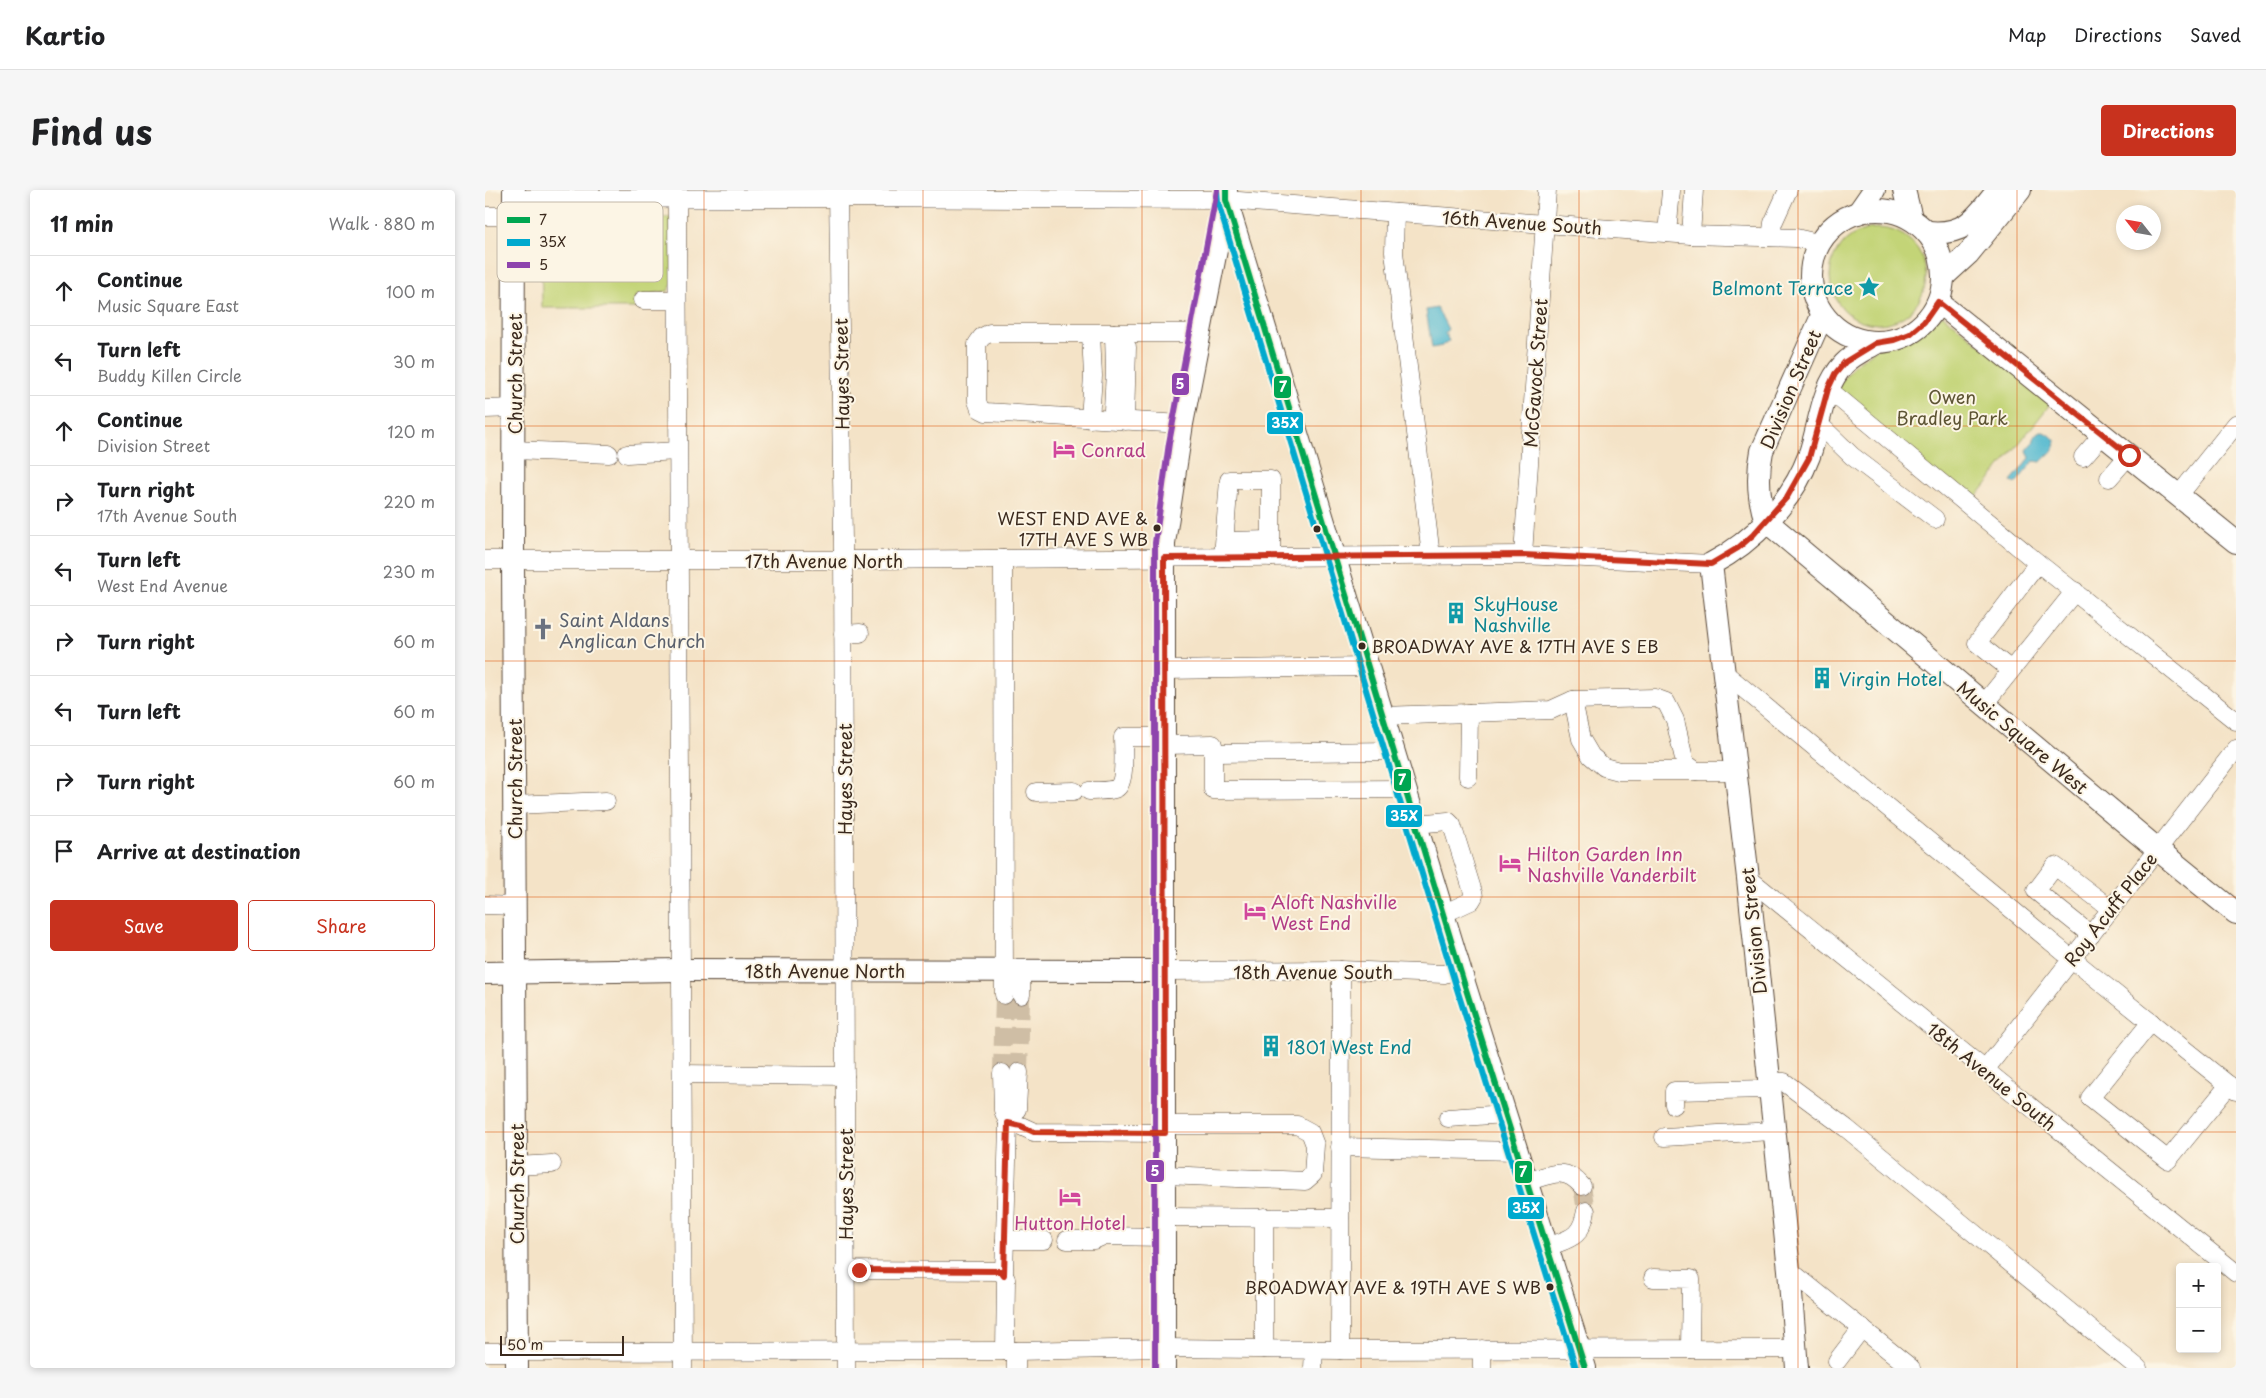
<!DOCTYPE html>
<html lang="en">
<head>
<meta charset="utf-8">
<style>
	body { margin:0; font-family:"Playpen Sans",sans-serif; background:#f6f6f6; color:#202124 }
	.controls { position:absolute; right:15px; bottom:15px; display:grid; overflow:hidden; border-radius:5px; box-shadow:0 2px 8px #0003 }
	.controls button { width:45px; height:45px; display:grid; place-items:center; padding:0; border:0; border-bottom:1px solid #e0e0e0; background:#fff; color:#202124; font:25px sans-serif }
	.compass { position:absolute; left:1631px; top:15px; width:45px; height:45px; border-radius:50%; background:#fff; box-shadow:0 2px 8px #0003; rotate:301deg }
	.scale { position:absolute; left:15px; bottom:12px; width:124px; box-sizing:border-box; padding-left:5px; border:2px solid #3b2a1e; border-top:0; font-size:14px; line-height:18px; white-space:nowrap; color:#3b2a1e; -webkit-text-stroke:4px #fcf5e5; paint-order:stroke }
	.stop { position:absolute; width:15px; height:15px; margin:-11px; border:4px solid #c8321e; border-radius:50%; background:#fff }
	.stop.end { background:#c8321e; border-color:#fff; box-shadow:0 1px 5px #0008 }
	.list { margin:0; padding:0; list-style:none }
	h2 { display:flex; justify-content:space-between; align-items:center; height:65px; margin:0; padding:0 20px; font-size:21px }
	h2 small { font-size:16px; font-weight:400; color:#757577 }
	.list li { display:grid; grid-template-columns:32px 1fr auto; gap:15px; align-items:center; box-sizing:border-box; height:70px; padding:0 20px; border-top:1px solid #e0e0e0 }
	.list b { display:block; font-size:19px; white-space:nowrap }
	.list p { margin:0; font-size:16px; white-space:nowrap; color:#757577 }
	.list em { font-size:16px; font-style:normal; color:#757577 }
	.actions { display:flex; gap:10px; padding:15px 20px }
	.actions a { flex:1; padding:11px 0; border:1px solid #c8321e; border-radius:5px; text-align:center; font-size:18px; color:#c8321e }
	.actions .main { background:#c8321e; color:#fff }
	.icon { flex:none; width:28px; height:28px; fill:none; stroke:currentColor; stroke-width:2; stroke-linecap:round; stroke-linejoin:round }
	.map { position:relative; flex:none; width:1751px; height:1178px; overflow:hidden; border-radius:5px }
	header { display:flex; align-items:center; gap:30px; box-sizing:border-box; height:70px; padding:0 25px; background:#fff; border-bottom:1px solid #e0e0e0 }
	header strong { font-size:24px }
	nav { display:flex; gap:28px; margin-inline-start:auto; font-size:18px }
	.intro { display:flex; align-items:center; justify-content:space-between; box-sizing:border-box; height:120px; padding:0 30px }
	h1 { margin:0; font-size:35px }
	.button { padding:12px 22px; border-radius:5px; background:#c8321e; color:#fff; font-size:18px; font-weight:700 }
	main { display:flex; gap:30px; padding:0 30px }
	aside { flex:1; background:#fff; border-radius:5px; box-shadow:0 2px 8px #0003 }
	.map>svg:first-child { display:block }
</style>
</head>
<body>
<header>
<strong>Kartio</strong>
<nav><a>Map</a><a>Directions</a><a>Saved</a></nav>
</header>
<div class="intro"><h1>Find us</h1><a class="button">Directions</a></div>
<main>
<aside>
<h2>11 min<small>Walk · 880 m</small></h2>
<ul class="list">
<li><svg class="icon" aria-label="ahead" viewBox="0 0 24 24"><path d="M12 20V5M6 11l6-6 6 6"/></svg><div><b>Continue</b><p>Music Square East</p></div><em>100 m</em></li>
<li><svg class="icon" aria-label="left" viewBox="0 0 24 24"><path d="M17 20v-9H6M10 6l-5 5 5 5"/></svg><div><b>Turn left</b><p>Buddy Killen Circle</p></div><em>30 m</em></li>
<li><svg class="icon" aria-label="ahead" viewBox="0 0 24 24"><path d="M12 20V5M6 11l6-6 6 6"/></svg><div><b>Continue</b><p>Division Street</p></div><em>120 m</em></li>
<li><svg class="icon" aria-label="right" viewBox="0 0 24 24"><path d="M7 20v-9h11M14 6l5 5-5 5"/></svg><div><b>Turn right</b><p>17th Avenue South</p></div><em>220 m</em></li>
<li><svg class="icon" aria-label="left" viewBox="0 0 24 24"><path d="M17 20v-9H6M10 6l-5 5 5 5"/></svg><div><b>Turn left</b><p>West End Avenue</p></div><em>230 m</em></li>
<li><svg class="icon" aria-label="right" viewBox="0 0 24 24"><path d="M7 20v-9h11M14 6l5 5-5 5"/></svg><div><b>Turn right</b></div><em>60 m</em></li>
<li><svg class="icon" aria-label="left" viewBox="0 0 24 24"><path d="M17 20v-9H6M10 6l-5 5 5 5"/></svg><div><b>Turn left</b></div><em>60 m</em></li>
<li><svg class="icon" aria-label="right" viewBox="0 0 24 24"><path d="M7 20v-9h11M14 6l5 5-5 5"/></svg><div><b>Turn right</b></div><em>60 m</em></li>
<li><svg class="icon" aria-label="arrive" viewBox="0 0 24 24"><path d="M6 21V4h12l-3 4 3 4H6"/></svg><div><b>Arrive at destination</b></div></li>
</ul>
<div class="actions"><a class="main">Save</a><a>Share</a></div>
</aside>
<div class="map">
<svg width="1751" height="1178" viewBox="0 0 1751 1178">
	<rect width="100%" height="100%" fill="#fcf5e5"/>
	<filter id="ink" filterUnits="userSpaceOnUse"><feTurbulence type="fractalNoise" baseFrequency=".02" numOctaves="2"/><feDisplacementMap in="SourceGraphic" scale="10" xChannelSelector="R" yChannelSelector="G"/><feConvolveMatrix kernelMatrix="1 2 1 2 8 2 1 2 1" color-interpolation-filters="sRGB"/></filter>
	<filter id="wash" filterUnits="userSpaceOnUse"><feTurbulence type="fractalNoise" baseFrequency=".0096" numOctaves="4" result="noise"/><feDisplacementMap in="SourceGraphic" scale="20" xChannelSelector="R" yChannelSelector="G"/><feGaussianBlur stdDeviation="1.12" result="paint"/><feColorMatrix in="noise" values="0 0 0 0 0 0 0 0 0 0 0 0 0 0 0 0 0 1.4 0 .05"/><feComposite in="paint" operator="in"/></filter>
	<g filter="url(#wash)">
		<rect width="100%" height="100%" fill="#f4e3c7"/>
		<!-- green -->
		<g fill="#c3d477" stroke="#7f7f4a">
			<path d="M56 27H185L188 93 183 101 151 106 150 118H57Z"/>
			<circle cx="1393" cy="86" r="48"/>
			<path d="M1458 125 1567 212 1484 316 1348 203 1369 175 1394 157 1411 155 1429 145Z"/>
		</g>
		<!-- water -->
		<g fill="#51b8cf" stroke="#467176">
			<path d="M952 118 963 139 960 143 964 151 957 156 947 158 941 120Z"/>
			<path d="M1556 242C1560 242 1563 243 1567 247 1578 257 1561 265 1556 272L1549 271 1530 294 1526 291 1545 268 1542 260 1548 253 1550 246Z"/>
		</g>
	</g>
	<g filter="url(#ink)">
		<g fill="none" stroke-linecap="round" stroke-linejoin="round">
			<!-- minor-tunnel -->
			<g stroke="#cfbea5" stroke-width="18" stroke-dasharray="18 9" stroke-linecap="butt">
				<path d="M534 882 536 805"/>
				<path d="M517 883 519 805"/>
				<path d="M1097 996 1101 1021"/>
			</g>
			<!-- minor casing -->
			<g stroke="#574637" stroke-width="19">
				<g id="minor">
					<path d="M353 0 358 353 361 1178"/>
					<path d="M29 9 353 8 741 10 1206 45 1311 48 1333 53"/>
					<path d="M192 9 198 1178"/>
					<path d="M910 23 909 62 946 366"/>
					<path d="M0 26H29"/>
					<path d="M1182 43 1186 1"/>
					<path d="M1206 45 1209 0"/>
					<path d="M1286 47 1288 33 1303 0"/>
					<path d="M158 110H192"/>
					<path d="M1343 199 1553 373 1751 531"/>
					<path d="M0 219 29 218"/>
					<path d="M628 220 630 181 629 143"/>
					<path d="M605 229 608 186 606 144"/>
					<path d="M640 231 642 157"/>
					<path d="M697 234 501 222 495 219 492 211V154L497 147 505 143H715"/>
					<path d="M1334 234 1367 266 1450 329"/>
					<path d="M29 260 124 264"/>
					<path d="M142 264 192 261"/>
					<path d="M1598 267 1618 244"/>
					<path d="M1624 288 1644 265"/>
					<path d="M1694 305 1751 234"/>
					<path d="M740 351 786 350"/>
					<path d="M1038 365 1062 0"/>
					<path d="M738 367 744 290H786V367"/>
					<path d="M518 369 519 805"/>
					<path d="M0 370H358L1038 365 1226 374"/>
					<path d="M358 444 375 443"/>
					<path d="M680 480 883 477"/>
					<path d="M1526 480 1492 453 1553 373"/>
					<path d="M1237 481 1587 769 1751 901"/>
					<path d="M1088 510 1096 549 1106 566 1119 577 1134 581H1211"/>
					<path d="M1499 514 1590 401"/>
					<path d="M898 526 1066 520 1088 510 1170 508 1181 512 1190 530 1200 573 1211 581H1249"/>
					<path d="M680 555 728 554V600L920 599"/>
					<path d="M729 563 908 561"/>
					<path d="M983 587 984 523"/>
					<path d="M604 601C612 600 625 602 632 598 641 591 638 558 638 547H680"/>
					<path d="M551 602 589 601"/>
					<path d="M29 615 121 611"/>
					<path d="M931 634 963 631 967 635 987 699 989 706 986 711 958 724"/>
					<path d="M1263 688 1751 1083"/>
					<path d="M0 715 30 716"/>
					<path d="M1606 745 1551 701 1570 676 1626 719"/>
					<path d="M680 781 856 780 959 784 975 778"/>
					<path d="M536 805V781"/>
					<path d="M1666 832 1605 908 1683 970 1744 895"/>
					<path d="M1500 880 1751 559"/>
					<path d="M517 883 518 920 523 933 519 1085"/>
					<path d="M197 884 360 886"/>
					<path d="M1283 891 1299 892 1361 938 1653 1178"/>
					<path d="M1189 915V901L1284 899"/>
					<path d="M963 928 1020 924"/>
					<path d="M523 933 536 936 549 942 680 943"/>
					<path d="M523 933 532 919 534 882"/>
					<path d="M680 935H812L825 942 830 955 828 984 820 991 680 985"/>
					<path d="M1179 947 1288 941"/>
					<path d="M855 957 1031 961"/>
					<path d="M31 976 67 974"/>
					<path d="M1041 992C1065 985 1079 975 1097 996"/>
					<path d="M680 1027 855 1028"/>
					<path d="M779 1027V1159"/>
					<path d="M520 1050H559"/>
					<path d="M582 1050H609L618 1046 680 1047"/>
					<path d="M1063 1057C1086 1048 1096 1048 1101 1021"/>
					<path d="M360 1080 516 1081 521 1089 520 1161"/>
					<path d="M1304 1080 1426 1178"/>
					<path d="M1168 1088 1206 1089 1205 1159"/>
					<path d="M997 1159V1178"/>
					<path d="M855 1160 856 780"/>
					<path d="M0 1162 531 1161 680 1158 855 1160 1310 1159"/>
					<path d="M1352 1171 1377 1138"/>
					<path d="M531 1178V1161"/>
					<path d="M828 1178 829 1160"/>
				</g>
			</g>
			<!-- major casing -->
			<g stroke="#574637" stroke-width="24">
				<g id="major">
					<path d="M29 0 28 370 32 1178"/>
					<path d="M741 0V10L979 793 1100 1178"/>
					<path d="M1419 0 1426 28"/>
					<circle cx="1392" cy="86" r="66"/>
					<path d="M1373 23 1389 0"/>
					<path d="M1443 42C1480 46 1492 27 1513 0"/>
					<path d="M1459 86 1483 64 1535 0"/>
					<path d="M1453 112 1751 352"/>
					<path d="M1281 331 1672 659 1751 723"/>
					<path d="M1281 331C1273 308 1272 285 1277 261L1337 126"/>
					<path d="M0 783 195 780 680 781"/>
					<path d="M679 1178V353L697 234 740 14"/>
					<path d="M1312 1178 1304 1080 1263 688 1226 374C1268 352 1307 312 1324 266 1335 236 1336 198 1359 174 1367 165 1381 159 1391 153"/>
				</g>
			</g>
			<!-- minor -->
			<use href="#minor" stroke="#fff" stroke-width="18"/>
			<!-- major -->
			<use href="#major" stroke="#fff" stroke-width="22"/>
			<!-- bus-1 casing -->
			<g stroke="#fcf5e5" stroke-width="10">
				<path id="bus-1" d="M741 0V10L979 793 1100 1178"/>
			</g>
			<!-- bus-2 casing -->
			<g stroke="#fcf5e5" stroke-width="10">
				<path id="bus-2" d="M732 0 733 13 971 796 1091 1178"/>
			</g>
			<!-- bus-3 casing -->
			<g stroke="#fcf5e5" stroke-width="10">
				<path id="bus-3" d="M670 1178V353L684 253 732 0"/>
			</g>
			<!-- bus-1 -->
			<use href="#bus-1" stroke="#00a651" stroke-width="6"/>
			<!-- bus-2 -->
			<use href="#bus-2" stroke="#00a9ce" stroke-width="6"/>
			<!-- bus-3 -->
			<use href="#bus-3" stroke="#8e44ad" stroke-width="6"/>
		</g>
	</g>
	<g fill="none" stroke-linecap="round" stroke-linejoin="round" filter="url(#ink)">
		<!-- route -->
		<path stroke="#c8321e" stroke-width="6" d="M374 1080 516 1081 519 1085 523 933 536 936 549 942 680 943 679 368 1038 365 1226 374 1253 358 1268 345 1302 307 1324 268 1343 199 1350 184 1360 172 1391 153 1409 150 1425 144 1439 132 1453 112 1644 265"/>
	</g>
	<!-- grid -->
	<path fill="none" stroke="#df570d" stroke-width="1" stroke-opacity="0.55" d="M219 0V1178M438 0V1178M657 0V1178M876 0V1178M1094 0V1178M1313 0V1178M1532 0V1178M0 236H1751M0 471H1751M0 707H1751M0 942H1751"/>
	<!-- icons -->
	<defs>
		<g id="sight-bare" transform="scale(1.725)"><path d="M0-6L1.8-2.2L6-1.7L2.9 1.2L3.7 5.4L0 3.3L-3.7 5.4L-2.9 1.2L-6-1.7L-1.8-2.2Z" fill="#0f9aa8" stroke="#fcf5e5" stroke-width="2.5" paint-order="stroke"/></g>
		<g id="hotel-bare" transform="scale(1.725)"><path d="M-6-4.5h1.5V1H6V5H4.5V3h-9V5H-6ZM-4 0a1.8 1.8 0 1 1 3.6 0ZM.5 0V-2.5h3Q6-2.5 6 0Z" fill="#d1479c" stroke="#fcf5e5" stroke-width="2.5" paint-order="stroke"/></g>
		<g id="building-bare" transform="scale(1.725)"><path d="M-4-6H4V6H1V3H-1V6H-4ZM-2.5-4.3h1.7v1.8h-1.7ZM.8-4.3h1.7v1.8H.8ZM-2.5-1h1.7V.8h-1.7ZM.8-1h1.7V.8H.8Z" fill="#0f9aa8" stroke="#fcf5e5" stroke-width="2.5" paint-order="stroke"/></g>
		<g id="church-bare" transform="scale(1.725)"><path d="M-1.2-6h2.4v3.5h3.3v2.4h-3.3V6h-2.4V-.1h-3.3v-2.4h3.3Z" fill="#6b7280" stroke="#fcf5e5" stroke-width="2.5" paint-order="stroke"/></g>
	</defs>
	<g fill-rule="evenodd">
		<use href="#sight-bare" x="1384" y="97"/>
		<use href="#hotel-bare" x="579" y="259"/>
		<use href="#building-bare" x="971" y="423"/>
		<use href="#church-bare" x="58" y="439"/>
		<use href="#building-bare" x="1337" y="488"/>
		<use href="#hotel-bare" x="1025" y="673"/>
		<use href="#hotel-bare" x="770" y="721"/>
		<use href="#building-bare" x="786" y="856"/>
		<use href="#hotel-bare" x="585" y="1007"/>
	</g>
	<!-- markers -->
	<g fill="#3b2a1e" stroke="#fcf5e5" stroke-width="2">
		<circle cx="672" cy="338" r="4.5"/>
		<circle cx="832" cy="339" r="4.5"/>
		<circle cx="877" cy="456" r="4.5"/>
		<circle cx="1065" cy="1097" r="4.5"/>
	</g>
	<g text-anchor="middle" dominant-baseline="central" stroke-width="4" stroke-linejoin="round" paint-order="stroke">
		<!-- bus labels -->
		<g font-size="17" fill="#3b2a1e" stroke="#fcf5e5" text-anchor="end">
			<text x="663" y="328">WEST END AVE &amp;<tspan x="663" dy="21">17TH AVE S WB</tspan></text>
			<text x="886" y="456" text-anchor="start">BROADWAY AVE &amp; 17TH AVE S EB</text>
			<text x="1056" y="1097">BROADWAY AVE &amp; 19TH AVE S WB</text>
		</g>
		<!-- street labels -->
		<g font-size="18" fill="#3b2a1e" stroke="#fcf5e5">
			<text transform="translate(1037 32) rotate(4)">16th Avenue South</text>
			<text transform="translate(1050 183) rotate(-86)">McGavock Street</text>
			<text transform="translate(29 184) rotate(-90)">Church Street</text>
			<text transform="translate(356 184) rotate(-91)">Hayes Street</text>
			<text transform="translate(1305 199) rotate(-67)">Division Street</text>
			<text x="339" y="370">17th Avenue North</text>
			<text transform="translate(1538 547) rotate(40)">Music Square West</text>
			<text transform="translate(29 589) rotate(-90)">Church Street</text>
			<text transform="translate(359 589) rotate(-90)">Hayes Street</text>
			<text transform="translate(1625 719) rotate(-52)">Roy Acuff Place</text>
			<text transform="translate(1268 741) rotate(-96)">Division Street</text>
			<text x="340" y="780">18th Avenue North</text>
			<text x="828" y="781">18th Avenue South</text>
			<text transform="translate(1507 886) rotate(39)">18th Avenue South</text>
			<text transform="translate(31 994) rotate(-90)">Church Street</text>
			<text transform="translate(360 994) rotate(-90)">Hayes Street</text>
		</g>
		<!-- culture labels -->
		<g font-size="18" fill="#0d838f" stroke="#fcf5e5" text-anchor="start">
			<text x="1368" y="97" text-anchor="end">Belmont Terrace</text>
			<text x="988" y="413">SkyHouse<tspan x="988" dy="21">Nashville</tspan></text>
			<text x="1354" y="488">Virgin Hotel</text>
			<text x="802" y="856">1801 West End</text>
		</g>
		<!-- park labels -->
		<g font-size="18" fill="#5d5434" stroke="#fcf5e5">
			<text x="1467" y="206">Owen<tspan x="1467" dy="21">Bradley Park</tspan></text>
		</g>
		<!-- hotel labels -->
		<g font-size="18" fill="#b23c85" stroke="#fcf5e5" text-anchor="start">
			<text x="596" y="259">Conrad</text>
			<text x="1042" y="663">Hilton Garden Inn<tspan x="1042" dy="21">Nashville Vanderbilt</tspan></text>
			<text x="786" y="711">Aloft Nashville<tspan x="786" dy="21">West End</tspan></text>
			<text x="585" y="1032" text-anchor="middle">Hutton Hotel</text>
		</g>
		<!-- worship labels -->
		<g font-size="18" fill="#5b616d" stroke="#fcf5e5" text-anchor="start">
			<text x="74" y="429">Saint Aldans<tspan x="74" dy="21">Anglican Church</tspan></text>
		</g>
	</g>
	<!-- legend -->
	<rect x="12" y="12" width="166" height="80" rx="8" fill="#fcf5e5" stroke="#c2b8a9" stroke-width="1"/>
	<rect x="22" y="27" width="23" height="6" fill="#00a651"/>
	<rect x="22" y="49" width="23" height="7" fill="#00a9ce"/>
	<rect x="22" y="72" width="23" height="6" fill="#8e44ad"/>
	<g font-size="14" fill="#3b2a1e">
		<text x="54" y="35">7</text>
		<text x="54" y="57">35X</text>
		<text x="54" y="80">5</text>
	</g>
	<g stroke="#fcf5e5" stroke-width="2">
		<rect x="686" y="182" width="19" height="24" rx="5" fill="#8e44ad"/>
		<rect x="788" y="185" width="19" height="24" rx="5" fill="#00a651"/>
		<rect x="781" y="221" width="38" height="24" rx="5" fill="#00a9ce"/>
		<rect x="908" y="578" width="19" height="24" rx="5" fill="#00a651"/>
		<rect x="900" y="614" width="38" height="24" rx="5" fill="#00a9ce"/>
		<rect x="660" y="969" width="20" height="24" rx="5" fill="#8e44ad"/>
		<rect x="1029" y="970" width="19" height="24" rx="5" fill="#00a651"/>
		<rect x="1022" y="1006" width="38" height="24" rx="5" fill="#00a9ce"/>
	</g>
	<g font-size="14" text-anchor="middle" font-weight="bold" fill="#fff">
		<text x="695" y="199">5</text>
		<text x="798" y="202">7</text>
		<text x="800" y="238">35X</text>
		<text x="917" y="595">7</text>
		<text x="919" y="631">35X</text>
		<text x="670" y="986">5</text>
		<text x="1038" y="987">7</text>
		<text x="1041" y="1023">35X</text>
	</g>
</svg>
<div class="controls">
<button>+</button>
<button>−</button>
</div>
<svg class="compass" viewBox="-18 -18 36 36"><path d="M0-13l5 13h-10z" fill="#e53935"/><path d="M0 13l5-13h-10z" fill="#757577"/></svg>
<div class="scale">50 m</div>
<div class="stop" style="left:1644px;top:265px"></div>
<div class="stop end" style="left:374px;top:1080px"></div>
</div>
</main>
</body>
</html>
